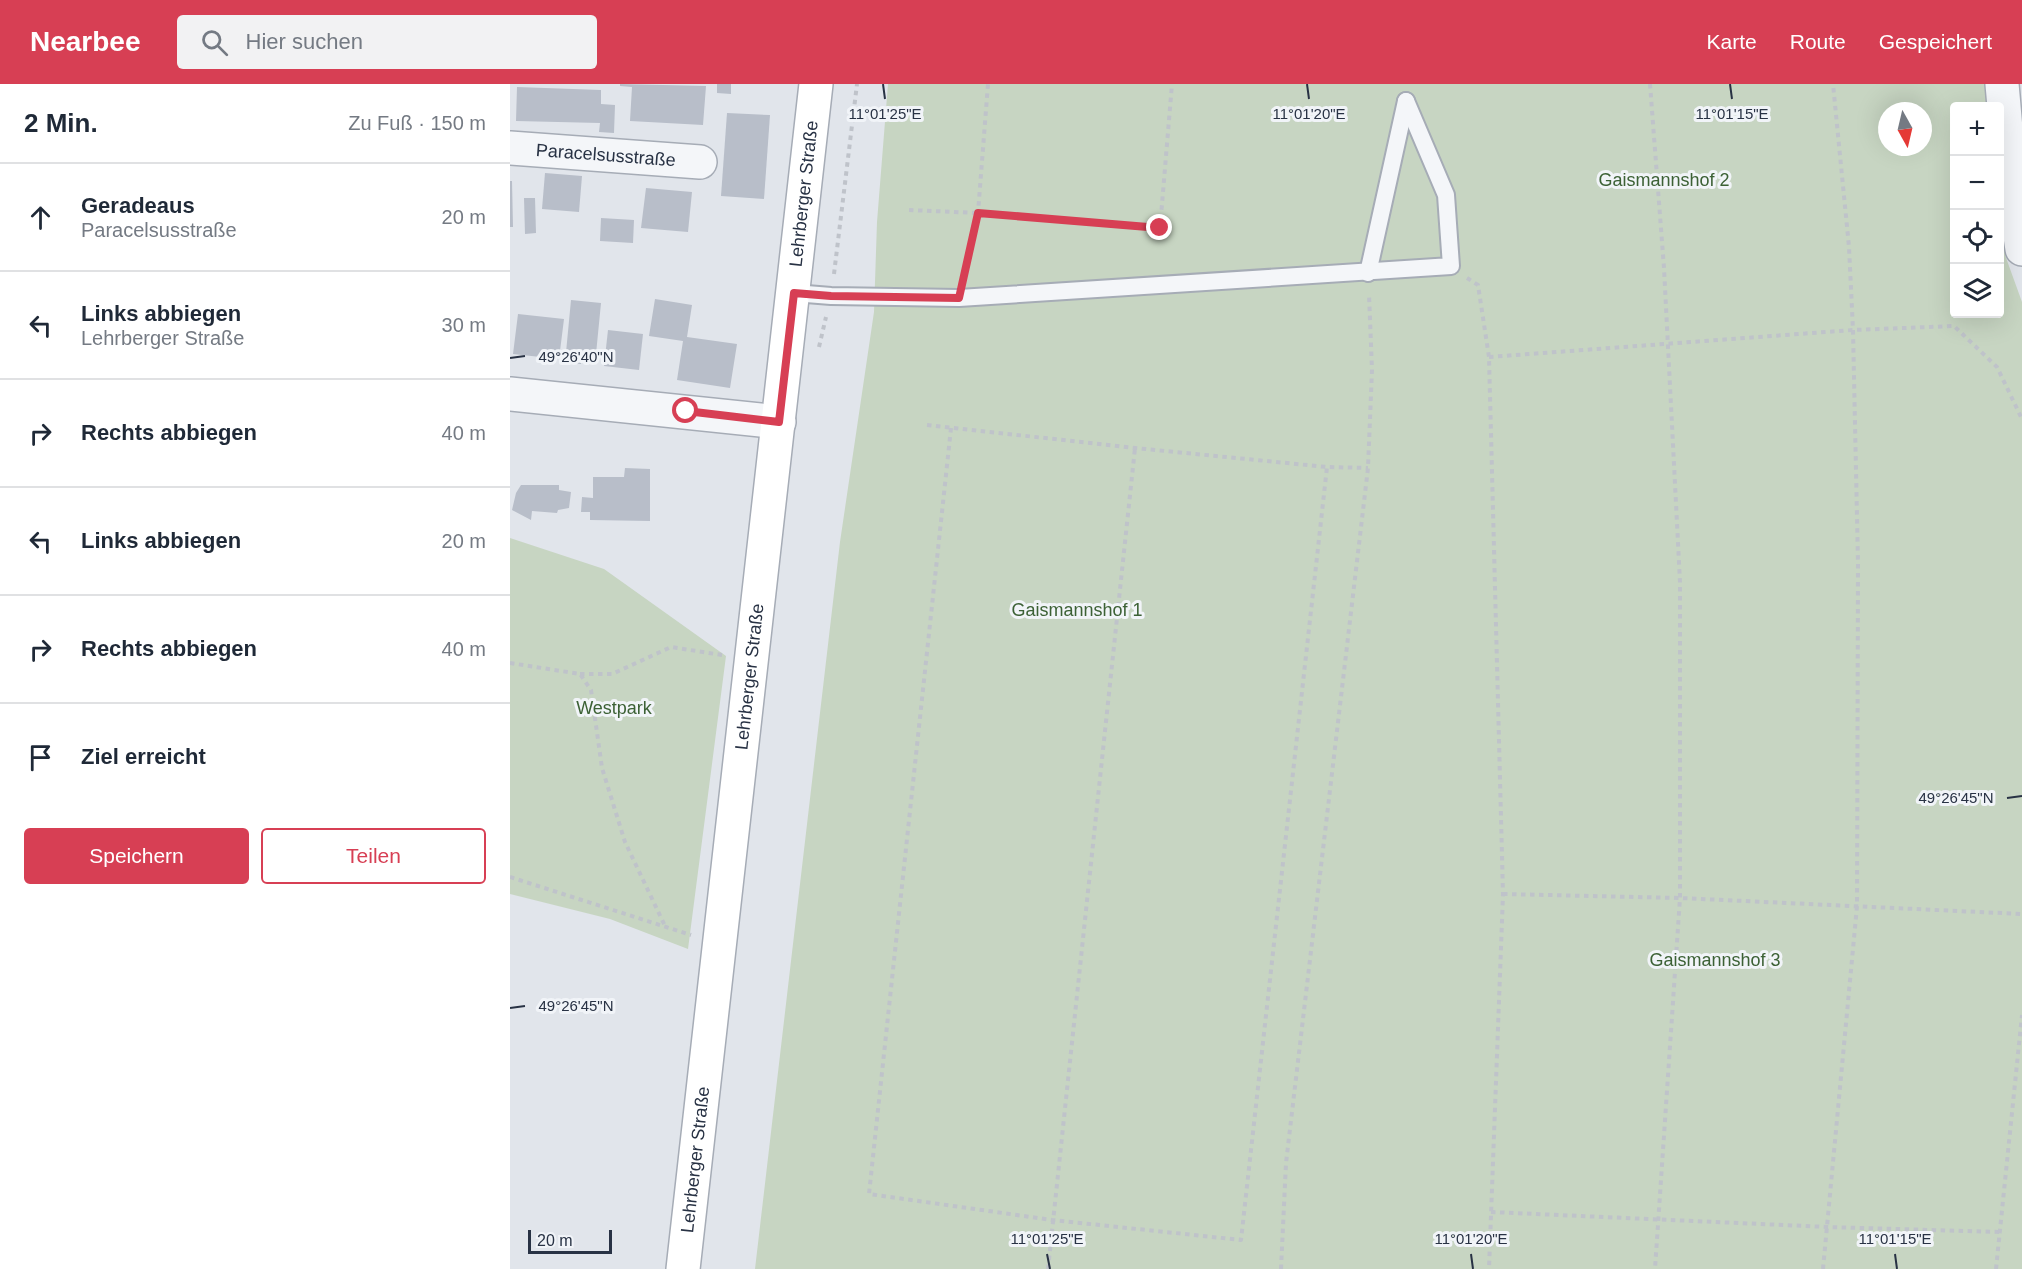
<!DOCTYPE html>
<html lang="de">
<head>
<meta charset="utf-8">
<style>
	body { margin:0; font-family:Arial,sans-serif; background:#f2f2f3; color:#1f2937 }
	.controls { position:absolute; right:18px; top:18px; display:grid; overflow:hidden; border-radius:6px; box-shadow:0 6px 24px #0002 }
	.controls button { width:54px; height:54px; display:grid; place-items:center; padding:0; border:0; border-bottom:2px solid #e0e1e3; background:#fff; color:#1f2937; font:30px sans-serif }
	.compass { position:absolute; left:1368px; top:18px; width:54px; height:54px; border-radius:50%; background:#fff; box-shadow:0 6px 24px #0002; rotate:172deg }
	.scale { position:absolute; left:18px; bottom:15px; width:84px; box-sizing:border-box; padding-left:6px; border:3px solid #283244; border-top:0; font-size:16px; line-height:21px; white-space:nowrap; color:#283244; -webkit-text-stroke:4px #f1f4f8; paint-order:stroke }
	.stop { position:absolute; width:18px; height:18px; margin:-14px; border:4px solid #d73f54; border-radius:50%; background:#fff }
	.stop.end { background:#d73f54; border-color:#fff; box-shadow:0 2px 6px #0008 }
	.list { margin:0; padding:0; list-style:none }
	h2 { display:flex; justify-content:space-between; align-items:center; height:78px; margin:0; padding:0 24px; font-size:26px }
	h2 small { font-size:20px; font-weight:400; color:#747a83 }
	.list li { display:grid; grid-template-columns:39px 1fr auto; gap:18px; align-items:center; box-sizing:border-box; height:108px; padding:0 24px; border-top:2px solid #e0e1e3 }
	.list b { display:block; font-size:22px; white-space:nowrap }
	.list p { margin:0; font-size:20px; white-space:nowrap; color:#747a83 }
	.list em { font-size:20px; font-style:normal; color:#747a83 }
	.actions { display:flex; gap:12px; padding:18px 24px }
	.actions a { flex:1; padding:14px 0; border:2px solid #d73f54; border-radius:6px; text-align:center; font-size:21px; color:#d73f54 }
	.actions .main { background:#d73f54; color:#fff }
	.icon { flex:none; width:33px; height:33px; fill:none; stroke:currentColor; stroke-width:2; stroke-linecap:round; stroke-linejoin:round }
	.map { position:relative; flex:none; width:1512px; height:1185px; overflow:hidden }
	header { display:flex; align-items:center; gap:36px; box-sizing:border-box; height:84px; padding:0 30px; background:#d73f54; color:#fff }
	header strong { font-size:28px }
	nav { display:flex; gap:33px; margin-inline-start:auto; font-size:21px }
	.search { width:420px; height:54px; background:#f2f2f3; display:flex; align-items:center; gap:15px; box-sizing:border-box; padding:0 21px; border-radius:6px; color:#747a83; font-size:22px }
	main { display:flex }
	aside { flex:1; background:#fff }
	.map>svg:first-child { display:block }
</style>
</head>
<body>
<header>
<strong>Nearbee</strong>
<div class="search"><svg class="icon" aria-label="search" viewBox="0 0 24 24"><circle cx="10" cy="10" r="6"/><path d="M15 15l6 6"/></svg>Hier suchen</div>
<nav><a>Karte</a><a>Route</a><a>Gespeichert</a></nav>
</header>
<main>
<aside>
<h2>2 Min.<small>Zu Fuß · 150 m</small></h2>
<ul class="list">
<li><svg class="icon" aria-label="ahead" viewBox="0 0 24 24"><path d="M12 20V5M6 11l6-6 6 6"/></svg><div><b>Geradeaus</b><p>Paracelsusstraße</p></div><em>20 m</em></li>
<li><svg class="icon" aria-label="left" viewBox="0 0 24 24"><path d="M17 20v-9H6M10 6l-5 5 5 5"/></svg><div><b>Links abbiegen</b><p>Lehrberger Straße</p></div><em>30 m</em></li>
<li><svg class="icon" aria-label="right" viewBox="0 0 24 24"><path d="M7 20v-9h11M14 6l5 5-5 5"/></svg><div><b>Rechts abbiegen</b></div><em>40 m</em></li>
<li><svg class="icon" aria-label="left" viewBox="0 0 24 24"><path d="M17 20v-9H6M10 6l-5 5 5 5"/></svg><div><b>Links abbiegen</b></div><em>20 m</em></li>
<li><svg class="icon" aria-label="right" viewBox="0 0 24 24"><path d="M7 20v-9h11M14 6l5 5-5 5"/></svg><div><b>Rechts abbiegen</b></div><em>40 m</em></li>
<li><svg class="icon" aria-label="arrive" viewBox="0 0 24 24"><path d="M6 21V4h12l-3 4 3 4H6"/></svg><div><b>Ziel erreicht</b></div></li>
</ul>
<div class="actions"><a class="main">Speichern</a><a>Teilen</a></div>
</aside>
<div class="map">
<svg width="1512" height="1185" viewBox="0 0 1512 1185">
	<rect width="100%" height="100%" fill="#e1e5eb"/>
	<!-- green -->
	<g fill="#c7d5c2" fill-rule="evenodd">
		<path d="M378 0H1475L1478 22H1444V230H1490V123L1495 171 1512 218V1185H245L330 458 364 228 367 138ZM1377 27H1413V63H1377Z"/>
		<path d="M0 454 94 485 216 572 178 865 100 835 0 810Z"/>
	</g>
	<!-- building -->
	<g fill="#b8bec9">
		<path d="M110 0 196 2 193 41 120 37 122 3 110 2Z"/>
		<path d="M207 0H221V10L207 9Z"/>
		<path d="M7 3 91 6V20L105 21 104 49 89 48 90 39 6 37Z"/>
		<path d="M217 29 260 31 254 115 211 112Z"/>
		<path d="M35 89 72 92 69 128 32 125Z"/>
		<path d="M0 97H2L3 143H0Z"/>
		<path d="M136 104 182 108 178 148 131 144Z"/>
		<path d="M14 114H25L26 149 15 150Z"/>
		<path d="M91 134 124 136 123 159 90 157Z"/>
		<path d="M145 215 182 221 177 253 227 260 220 304 167 296 173 257 139 252Z"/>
		<path d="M61 216 91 219 86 270 72 268 71 280 55 279Z"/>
		<path d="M8 230 54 235 49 275 3 270Z"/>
		<path d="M98 246 133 250 129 286 94 282Z"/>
		<path d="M115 384 140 385V437L80 436V428H71L72 413 83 414V393H114Z"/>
		<path d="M11 401H49V406L61 408 59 424 48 426 47 429 22 427 21 436 2 426 6 409Z"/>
	</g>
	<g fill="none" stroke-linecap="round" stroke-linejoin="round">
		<!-- lane casing -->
		<g stroke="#a6acb6" stroke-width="20">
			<g id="lane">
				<path d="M858 189 896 17"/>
				<path d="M284 209 321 212 449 214 941 182 936 111 896 17"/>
			</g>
		</g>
		<!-- street casing -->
		<g stroke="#a6acb6" stroke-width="36">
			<g id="street">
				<path d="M1492 0 1500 90 1512 165"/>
				<path id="s1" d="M0 64 190 78"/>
				<path d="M0 310 269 338"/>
			</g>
		</g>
		<!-- secondary casing -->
		<g stroke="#a6acb6" stroke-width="36">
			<g id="secondary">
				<path id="s2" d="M173 1185 306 0"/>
			</g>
		</g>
		<!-- path -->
		<g stroke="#bfc3ca" stroke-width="4" stroke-dasharray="4.5 4.5" stroke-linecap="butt">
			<path d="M1140 0 1154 184 1170 498V814L1145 1185"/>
			<path d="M399 126 468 129 650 144 662 0"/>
			<path d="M324 190 347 0"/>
			<path d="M454 192 468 129 478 0"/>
			<path d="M957 194 968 201 979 273 993 810 979 1185"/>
			<path d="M309 263 316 233"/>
			<path d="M979 273 1343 246 1444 242 1487 283 1512 335"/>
			<path d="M417 341 625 364 817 383 858 384"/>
			<path d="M441 344 359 1110 542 1136 731 1156 817 383"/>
			<path d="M0 579 70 590 81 606 92 684 115 758 155 842"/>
			<path d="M70 590H102L161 563 212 571"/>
			<path d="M0 793 181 851"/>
			<path d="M993 810 1170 814 1512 830"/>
			<path d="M981 1128 1318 1143 1490 1148"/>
			<path d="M538 1185 625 364"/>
			<path d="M771 1185 776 1079 858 384 862 286 859 210"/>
			<path d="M1313 1185 1347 822 1348 480 1343 246 1339 163 1323 0"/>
			<path d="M1486 1185 1512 931"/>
		</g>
		<!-- lane -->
		<use href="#lane" stroke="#f4f6f9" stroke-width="16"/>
		<!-- street -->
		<use href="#street" stroke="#f4f6f9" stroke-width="33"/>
		<!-- secondary -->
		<use href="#secondary" stroke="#fff" stroke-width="33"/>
	</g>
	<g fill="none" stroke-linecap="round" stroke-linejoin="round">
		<!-- route -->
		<path stroke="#d73f54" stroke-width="8" d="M176 327 269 338 284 209 321 212 449 214 468 129 650 144"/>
	</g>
	<!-- ticks -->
	<path fill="none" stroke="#283244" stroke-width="2" d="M373 0 375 15M797 0 799 15M1220 0 1222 15M0 274 15 272M1497 714 1512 712M0 924 15 922M537 1170 540 1185M961 1170 963 1185M1385 1170 1387 1185"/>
	<g text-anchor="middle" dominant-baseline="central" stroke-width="6" stroke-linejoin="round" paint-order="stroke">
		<!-- street labels -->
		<g font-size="18" fill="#283244" stroke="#f1f4f8">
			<text stroke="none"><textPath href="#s1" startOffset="96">Paracelsusstraße</textPath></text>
			<text stroke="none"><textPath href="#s2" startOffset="1082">Lehrberger Straße</textPath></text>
			<text stroke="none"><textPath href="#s2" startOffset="596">Lehrberger Straße</textPath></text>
			<text stroke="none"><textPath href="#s2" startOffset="110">Lehrberger Straße</textPath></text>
		</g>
		<!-- park labels -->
		<g font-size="18" fill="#3c6135" stroke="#f1f4f8">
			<text x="1154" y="96">Gaismannshof 2</text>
			<text x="567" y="526">Gaismannshof 1</text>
			<text x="104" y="624">Westpark</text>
			<text x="1205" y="876">Gaismannshof 3</text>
		</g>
	</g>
	<g font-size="15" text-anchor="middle" fill="#283244" stroke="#f1f4f8" stroke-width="6" stroke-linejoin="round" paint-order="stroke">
		<text x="375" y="35">11°01'25"E</text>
		<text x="799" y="35">11°01'20"E</text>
		<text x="1222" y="35">11°01'15"E</text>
		<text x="66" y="278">49°26'40"N</text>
		<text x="1446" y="719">49°26'45"N</text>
		<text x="66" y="927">49°26'45"N</text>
		<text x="537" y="1160">11°01'25"E</text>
		<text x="961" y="1160">11°01'20"E</text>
		<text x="1385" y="1160">11°01'15"E</text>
	</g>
</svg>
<div class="controls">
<button>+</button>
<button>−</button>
<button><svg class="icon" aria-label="locate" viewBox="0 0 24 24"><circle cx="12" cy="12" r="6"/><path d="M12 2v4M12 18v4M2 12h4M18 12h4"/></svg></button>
<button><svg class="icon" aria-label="layers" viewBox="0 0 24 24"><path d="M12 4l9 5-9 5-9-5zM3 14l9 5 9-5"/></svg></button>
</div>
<svg class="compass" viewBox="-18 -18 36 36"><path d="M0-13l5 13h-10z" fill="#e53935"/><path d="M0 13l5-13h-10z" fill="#747a83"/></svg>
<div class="scale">20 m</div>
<div class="stop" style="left:176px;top:327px"></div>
<div class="stop end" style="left:650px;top:144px"></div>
</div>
</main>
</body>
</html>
